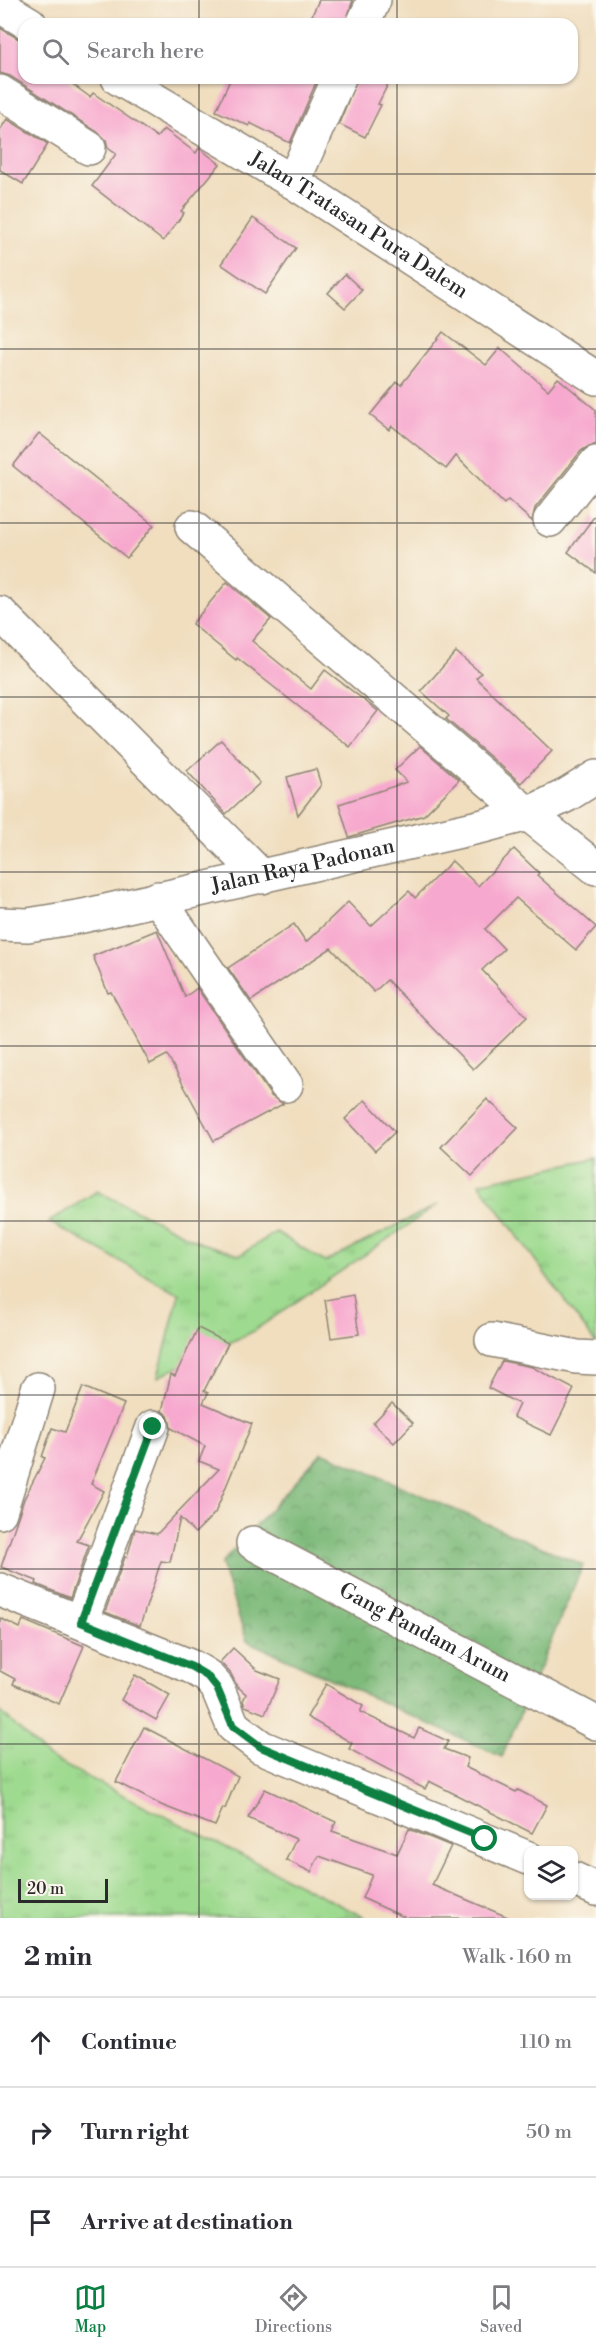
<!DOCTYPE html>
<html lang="en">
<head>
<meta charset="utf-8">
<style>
	body { margin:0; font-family:"Libre Bodoni",serif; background:#f2f2f3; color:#2b2b33 }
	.controls { position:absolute; right:18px; bottom:18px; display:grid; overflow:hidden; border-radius:12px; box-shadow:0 2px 4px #0004 }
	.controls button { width:54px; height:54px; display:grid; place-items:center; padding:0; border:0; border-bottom:2px solid #e1e1e2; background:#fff; color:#2b2b33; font:30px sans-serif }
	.scale { position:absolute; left:18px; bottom:15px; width:90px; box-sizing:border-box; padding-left:6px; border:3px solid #2b2b2b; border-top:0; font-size:16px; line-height:21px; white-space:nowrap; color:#2b2b2b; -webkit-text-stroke:4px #fbf7ec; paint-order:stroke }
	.stop { position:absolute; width:18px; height:18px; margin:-14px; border:4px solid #0b8043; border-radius:50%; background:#fff }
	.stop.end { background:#0b8043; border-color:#fff; box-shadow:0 2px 6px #0008 }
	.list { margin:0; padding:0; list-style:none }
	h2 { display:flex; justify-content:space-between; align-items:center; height:78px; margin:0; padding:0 24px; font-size:26px }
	h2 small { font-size:20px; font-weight:400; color:#7c7c81 }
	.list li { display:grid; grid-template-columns:39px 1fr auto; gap:18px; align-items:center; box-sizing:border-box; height:90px; padding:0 24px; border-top:2px solid #e1e1e2 }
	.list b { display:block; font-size:22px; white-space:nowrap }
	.list em { font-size:20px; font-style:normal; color:#7c7c81 }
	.icon { flex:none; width:33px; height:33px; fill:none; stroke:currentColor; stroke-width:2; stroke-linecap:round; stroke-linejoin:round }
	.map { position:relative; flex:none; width:596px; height:1918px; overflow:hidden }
	.search { position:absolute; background:#fff; box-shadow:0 2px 4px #0004; left:18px; right:18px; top:18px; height:66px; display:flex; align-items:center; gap:15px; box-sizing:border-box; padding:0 21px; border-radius:18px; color:#7c7c81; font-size:22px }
	.sheet { height:348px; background:#fff }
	nav { display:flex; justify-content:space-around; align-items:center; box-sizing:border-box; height:84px; border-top:2px solid #e1e1e2; background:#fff; font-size:16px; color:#7c7c81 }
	nav a { display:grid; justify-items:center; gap:3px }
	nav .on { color:#0b8043 }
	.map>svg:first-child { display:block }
</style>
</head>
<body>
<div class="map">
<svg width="596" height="1918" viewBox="0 0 596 1918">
	<defs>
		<pattern id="grass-tufts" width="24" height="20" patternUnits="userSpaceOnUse" patternTransform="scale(1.5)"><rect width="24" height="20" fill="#9eda8f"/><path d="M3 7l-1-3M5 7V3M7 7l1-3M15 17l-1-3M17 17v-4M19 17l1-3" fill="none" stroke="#88bb7c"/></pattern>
		<pattern id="forest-crowns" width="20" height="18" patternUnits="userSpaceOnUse" patternTransform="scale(1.5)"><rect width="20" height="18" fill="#7eba7a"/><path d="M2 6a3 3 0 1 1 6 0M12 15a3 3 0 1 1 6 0" fill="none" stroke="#679764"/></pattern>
	</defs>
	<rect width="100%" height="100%" fill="#fbf7ec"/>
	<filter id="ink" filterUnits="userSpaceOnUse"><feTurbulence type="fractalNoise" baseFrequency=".0167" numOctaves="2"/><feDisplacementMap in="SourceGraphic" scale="12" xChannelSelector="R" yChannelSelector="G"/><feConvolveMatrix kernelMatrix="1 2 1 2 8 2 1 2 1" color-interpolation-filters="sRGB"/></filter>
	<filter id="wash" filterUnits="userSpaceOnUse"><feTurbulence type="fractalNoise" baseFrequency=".008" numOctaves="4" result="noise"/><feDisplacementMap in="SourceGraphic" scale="24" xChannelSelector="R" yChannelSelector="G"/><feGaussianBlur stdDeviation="1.35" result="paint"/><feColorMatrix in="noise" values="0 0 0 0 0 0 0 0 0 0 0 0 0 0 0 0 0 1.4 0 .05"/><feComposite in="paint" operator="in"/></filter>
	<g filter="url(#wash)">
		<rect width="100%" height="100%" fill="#f0debf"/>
		<!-- grass -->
		<g fill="url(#grass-tufts)" stroke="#64825d" stroke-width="1.5">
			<path d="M596 1158V1344L479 1183Z"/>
			<path d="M97 1191 201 1243 240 1255 276 1232 325 1262 439 1204 252 1332 158 1377 179 1294 49 1222Z"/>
			<path d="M0 1711 48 1757 364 1917 0 1918Z"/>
		</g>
		<!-- forest -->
		<path fill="url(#forest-crowns)" stroke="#547252" stroke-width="1.5" d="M322 1452 583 1565 502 1757 247 1641 221 1564Z"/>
		<g id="blocks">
			<!-- building -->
			<g fill="#f7a8ce">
				<path d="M319 0H353L345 24H308Z"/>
				<path d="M0 28 24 42V78H64L90 97 93 93 157 137 164 129 196 153 199 148 220 164 181 211 184 213 163 241 92 186 116 154 108 148 106 140 99 133 10 76 0 73Z"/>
				<path d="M231 78H318L290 143 250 123 249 126 216 111Z"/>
				<path d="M357 78H391L378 104 381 105 365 137 339 124Z"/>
				<path d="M7 119 48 144 23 184 0 170V130Z"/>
				<path d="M253 218 296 248 265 294 221 264Z"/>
				<path d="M345 274 362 290 345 308 328 293Z"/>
				<path d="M443 332 486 365 500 348 548 390 558 378 596 410V444L589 446 581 451 535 508 532 521 508 500 504 504 456 456 446 469 392 426 389 430 370 415 397 382 401 385Z"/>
				<path d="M39 433 154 525 127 558 13 466Z"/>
				<path d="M596 514V573L568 552Z"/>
				<path d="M227 582 271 619 252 641 311 689 325 670 378 711 350 747 237 658 236 660 192 624Z"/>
				<path d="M456 652 481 673 476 678 552 751 521 783 446 719 449 716 421 691Z"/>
				<path d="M221 740 260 783 226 814 187 771Z"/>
				<path d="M420 746 459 780 424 815 349 837 339 804 407 782 395 770Z"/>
				<path d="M316 769 321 785 298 815 287 777Z"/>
				<path d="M514 849 539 873 537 875 596 927 576 950 516 898 485 929 504 949 482 970 527 1017 473 1069 387 980 374 992 331 948 251 1001 228 968 294 924 306 942 348 902 371 926 409 891 415 898 452 861 478 886Z"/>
				<path d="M157 930 185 997 197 988 271 1096 283 1104 214 1141 167 1055 150 1064 111 992 108 993 93 956Z"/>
				<path d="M487 1099 518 1128 472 1176 441 1147Z"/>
				<path d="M365 1100 395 1132 375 1151 345 1119Z"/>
				<path d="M353 1295 359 1334 331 1338 325 1300Z"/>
				<path d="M198 1328 228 1343 204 1391 208 1393 203 1403 252 1424 215 1513 195 1533 180 1518 170 1562 161 1561 140 1626 105 1612 125 1557H127L135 1529 157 1534 219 1469 199 1461 205 1446 171 1428 168 1416 162 1411 171 1374 175 1376Z"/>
				<path d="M502 1361 532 1367 574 1389 551 1435 513 1417 519 1404 488 1388Z"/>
				<path d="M83 1387 124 1404 91 1484 104 1491 77 1541 89 1545 70 1598 36 1584 37 1581 1 1567 24 1499 45 1458 42 1457 52 1428 65 1432Z"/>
				<path d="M392 1403 413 1423 394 1443 373 1423Z"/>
				<path d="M0 1618 20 1628 23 1620 84 1646 59 1704 13 1684 15 1679 0 1671Z"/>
				<path d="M233 1648 257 1670 280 1679 265 1714 245 1706 243 1701 246 1694 237 1686 231 1674 220 1662Z"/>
				<path d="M135 1675 170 1695 156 1720 121 1700Z"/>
				<path d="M326 1684 363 1706 360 1712 414 1738 419 1728 448 1741 444 1749 468 1758 465 1767 516 1792 518 1790 547 1805 532 1833 429 1781 425 1789 349 1749 352 1743 307 1717Z"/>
				<path d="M144 1727 238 1776 225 1809 223 1808 215 1826 161 1805 116 1782Z"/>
				<path d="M265 1789 336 1822 332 1831 397 1854 409 1829 451 1846 432 1885 510 1918H406L362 1898 372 1875 319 1856 311 1872 286 1860 296 1839 248 1818Z"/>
			</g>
		</g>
	</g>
	<g filter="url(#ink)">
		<use href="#blocks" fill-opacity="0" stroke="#8e8475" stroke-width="1.5"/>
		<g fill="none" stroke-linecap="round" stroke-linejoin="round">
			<!-- minor casing -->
			<g stroke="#8e8475" stroke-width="36">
				<g id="minor">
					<path d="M0 6 30 24"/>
					<path d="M363 24 374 0"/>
					<path id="s1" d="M118 78 293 182 596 378"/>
					<path d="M0 92 89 148"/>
					<path d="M293 182 339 78"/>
					<path d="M550 520 596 463"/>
					<path d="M192 527 528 814"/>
					<path d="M0 613 262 877"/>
					<path d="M158 898 286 1085"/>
					<path d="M492 1340 577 1357 596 1358"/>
					<path d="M0 1512 38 1389"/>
					<path id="s2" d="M253 1543 596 1723"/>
					<path d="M0 1590 192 1667 207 1676 217 1687 233 1726 261 1747 528 1858"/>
					<path d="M81 1622 153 1427"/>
					<path d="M574 1879 596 1889"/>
				</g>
			</g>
			<!-- tertiary casing -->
			<g stroke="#8e8475" stroke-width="36">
				<path id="tertiary" d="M528 814 596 868"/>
			</g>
			<!-- secondary casing -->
			<g stroke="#8e8475" stroke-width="36">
				<g id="secondary">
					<path id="s3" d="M0 924 28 925 83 916 483 826 528 814 567 795 596 777"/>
				</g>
			</g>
			<!-- minor -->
			<use href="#minor" stroke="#fff" stroke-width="33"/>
			<!-- tertiary -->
			<use href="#tertiary" stroke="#fff" stroke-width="33"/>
			<!-- secondary -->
			<use href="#secondary" stroke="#fff" stroke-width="33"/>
		</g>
	</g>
	<g fill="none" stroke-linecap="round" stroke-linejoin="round" filter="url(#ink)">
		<!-- route -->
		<path stroke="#0b8043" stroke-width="8" d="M153 1427 81 1622 192 1667 207 1676 217 1688 233 1726 261 1747 485 1839"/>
	</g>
	<!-- grid -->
	<path fill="none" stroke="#2b2b2b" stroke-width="1.5" stroke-opacity="0.55" d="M199 0V24M397 0V24M199 78V1918M397 78V1918M0 174H596M0 349H596M0 523H596M0 697H596M0 872H596M0 1046H596M0 1221H596M0 1395H596M0 1569H596M0 1744H596"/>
	<g text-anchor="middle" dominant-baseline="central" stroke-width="4.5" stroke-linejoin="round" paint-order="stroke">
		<!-- street labels -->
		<g font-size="21" fill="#2b2b2b" stroke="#fbf7ec">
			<text stroke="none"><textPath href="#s1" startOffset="282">Jalan Tratasan Pura Dalem</textPath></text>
			<text stroke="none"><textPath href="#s3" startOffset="309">Jalan Raya Padonan</textPath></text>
			<text stroke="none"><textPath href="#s2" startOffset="194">Gang Pandam Arum</textPath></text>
		</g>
	</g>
</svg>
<div class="controls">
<button><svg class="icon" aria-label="layers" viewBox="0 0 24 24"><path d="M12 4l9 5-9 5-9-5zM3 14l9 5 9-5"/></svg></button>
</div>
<div class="scale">20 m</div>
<div class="stop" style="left:485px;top:1839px"></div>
<div class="stop end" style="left:153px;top:1427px"></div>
<div class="search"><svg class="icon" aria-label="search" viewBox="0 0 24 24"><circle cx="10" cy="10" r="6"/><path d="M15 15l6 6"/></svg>Search here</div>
</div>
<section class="sheet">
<h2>2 min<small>Walk · 160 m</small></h2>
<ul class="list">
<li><svg class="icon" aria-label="ahead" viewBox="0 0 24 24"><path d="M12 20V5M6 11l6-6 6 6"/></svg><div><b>Continue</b></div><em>110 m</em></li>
<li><svg class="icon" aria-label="right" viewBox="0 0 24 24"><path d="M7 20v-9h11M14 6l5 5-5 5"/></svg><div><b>Turn right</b></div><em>50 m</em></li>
<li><svg class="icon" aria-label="arrive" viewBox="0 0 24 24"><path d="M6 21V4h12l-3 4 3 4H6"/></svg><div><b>Arrive at destination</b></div></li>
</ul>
</section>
<nav>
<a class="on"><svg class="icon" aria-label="map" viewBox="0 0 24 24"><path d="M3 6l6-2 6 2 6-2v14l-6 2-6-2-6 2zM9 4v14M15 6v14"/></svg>Map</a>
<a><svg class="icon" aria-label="directions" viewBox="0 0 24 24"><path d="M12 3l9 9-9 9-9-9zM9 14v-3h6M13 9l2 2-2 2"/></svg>Directions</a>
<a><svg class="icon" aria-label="saved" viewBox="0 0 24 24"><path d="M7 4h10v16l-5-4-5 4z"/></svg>Saved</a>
</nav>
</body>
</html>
